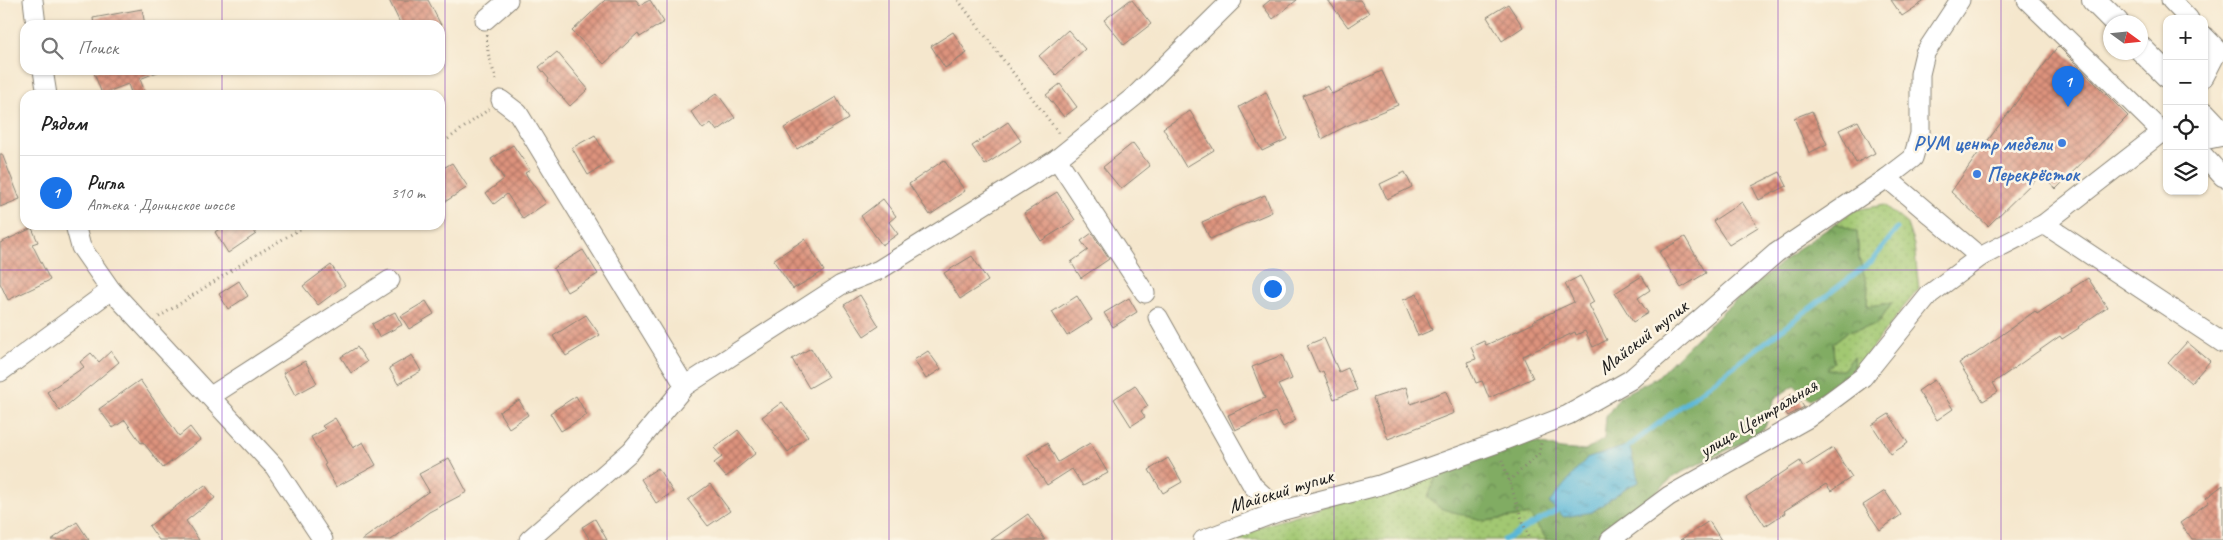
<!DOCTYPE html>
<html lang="ru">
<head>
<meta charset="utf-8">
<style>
	body { margin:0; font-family:Caveat,sans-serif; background:#f6f6f6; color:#222 }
	.controls { position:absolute; right:15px; top:15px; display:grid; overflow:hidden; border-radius:10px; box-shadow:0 1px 4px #0004 }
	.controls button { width:45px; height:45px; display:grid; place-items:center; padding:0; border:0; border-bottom:1px solid #e0e0e0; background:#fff; color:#222; font:25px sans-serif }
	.compass { position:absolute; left:2103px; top:15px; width:45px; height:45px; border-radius:50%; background:#fff; box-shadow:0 1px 4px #0004; rotate:105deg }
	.you { position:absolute; left:1272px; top:288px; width:18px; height:18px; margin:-12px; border:4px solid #fff; border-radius:50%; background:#1a73e8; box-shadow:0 0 0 8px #1a73e833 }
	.badge { display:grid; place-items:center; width:32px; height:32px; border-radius:50%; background:#1a73e8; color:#fff; font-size:16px; font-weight:700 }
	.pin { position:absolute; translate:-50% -41px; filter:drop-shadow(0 1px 2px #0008) }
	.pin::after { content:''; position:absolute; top:26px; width:18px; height:15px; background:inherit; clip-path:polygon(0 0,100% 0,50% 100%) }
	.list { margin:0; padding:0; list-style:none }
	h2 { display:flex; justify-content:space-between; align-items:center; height:65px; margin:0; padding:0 20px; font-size:21px }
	h2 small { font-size:16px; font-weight:400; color:#767676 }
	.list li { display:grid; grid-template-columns:32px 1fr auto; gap:15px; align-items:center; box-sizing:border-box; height:75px; padding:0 20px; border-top:1px solid #e0e0e0 }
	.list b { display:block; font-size:19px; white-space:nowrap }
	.list p { margin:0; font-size:16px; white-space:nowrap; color:#767676 }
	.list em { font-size:16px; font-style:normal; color:#767676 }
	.icon { flex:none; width:28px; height:28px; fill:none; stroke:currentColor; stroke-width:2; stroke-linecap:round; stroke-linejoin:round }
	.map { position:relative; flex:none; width:2223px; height:540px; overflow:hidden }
	.search { position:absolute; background:#fff; box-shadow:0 1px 4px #0004; left:20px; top:20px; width:425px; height:55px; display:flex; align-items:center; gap:12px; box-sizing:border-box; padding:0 18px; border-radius:15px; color:#767676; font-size:19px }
	.panel { position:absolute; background:#fff; box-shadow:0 1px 4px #0004; left:20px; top:90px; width:425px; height:140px; border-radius:15px }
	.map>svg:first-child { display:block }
</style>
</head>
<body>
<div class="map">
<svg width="2223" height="540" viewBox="0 0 2223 540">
	<defs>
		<pattern id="grass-dots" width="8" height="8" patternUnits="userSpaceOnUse" patternTransform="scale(1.25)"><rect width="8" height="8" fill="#a2c872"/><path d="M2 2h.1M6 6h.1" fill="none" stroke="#8bab62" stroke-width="1.8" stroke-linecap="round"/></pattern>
		<pattern id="forest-crowns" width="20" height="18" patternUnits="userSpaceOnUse" patternTransform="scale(1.25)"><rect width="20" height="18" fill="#81ac64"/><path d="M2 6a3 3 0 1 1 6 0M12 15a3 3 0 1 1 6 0" fill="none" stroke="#698b52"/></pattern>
		<pattern id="water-ripples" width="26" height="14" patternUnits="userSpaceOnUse" patternTransform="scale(1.25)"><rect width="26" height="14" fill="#5ab7d8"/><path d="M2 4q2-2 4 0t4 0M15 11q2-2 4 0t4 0" fill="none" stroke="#4a94ae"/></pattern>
		<pattern id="building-cross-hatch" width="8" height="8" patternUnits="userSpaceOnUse" patternTransform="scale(1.25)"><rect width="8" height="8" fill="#dd937d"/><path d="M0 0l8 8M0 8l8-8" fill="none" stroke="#b27766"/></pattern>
	</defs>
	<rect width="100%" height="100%" fill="#fcf5e5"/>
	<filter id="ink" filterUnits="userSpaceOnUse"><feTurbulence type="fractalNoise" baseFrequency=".02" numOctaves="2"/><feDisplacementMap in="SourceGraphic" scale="10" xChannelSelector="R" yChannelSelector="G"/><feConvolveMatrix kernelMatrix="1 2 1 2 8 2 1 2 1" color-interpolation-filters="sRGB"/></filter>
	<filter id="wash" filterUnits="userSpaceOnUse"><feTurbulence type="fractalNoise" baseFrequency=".0096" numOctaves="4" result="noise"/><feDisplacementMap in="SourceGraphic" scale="20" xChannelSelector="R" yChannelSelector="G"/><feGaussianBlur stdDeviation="1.12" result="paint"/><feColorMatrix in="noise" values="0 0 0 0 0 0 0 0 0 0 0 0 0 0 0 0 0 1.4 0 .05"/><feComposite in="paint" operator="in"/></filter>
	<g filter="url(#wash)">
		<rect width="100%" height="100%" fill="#f5e7cd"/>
		<!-- grass -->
		<g fill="url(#grass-dots)" stroke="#5f7247">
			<path d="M1884 205 1907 224 1914 245 1919 289C1896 314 1878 343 1855 369L1854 357 1843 371H1826L1834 362 1833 343 1847 332 1878 324 1892 303 1867 307 1868 286 1859 259 1857 232 1836 223 1854 210Z"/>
			<path d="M1437 475 1428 496 1485 521 1530 515 1547 540H1219L1337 502Z"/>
		</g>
		<!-- forest -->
		<path fill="url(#forest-crowns)" stroke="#4e6440" fill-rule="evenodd" d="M1836 223 1857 232 1859 259 1868 286 1867 306 1892 303 1878 324 1847 332 1833 343 1834 362 1827 370H1843L1854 356 1855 369 1828 390 1810 400 1795 385 1775 398 1765 426 1758 435 1676 475 1599 540H1547L1530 515 1485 521 1440 508 1428 497 1437 475 1519 441 1540 443 1561 449 1585 451 1604 439 1606 417 1620 396 1656 378 1724 310 1798 249ZM1629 445 1627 487 1592 512Z"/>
		<!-- water -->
		<path fill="url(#water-ripples)" stroke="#3b6a7a" d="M1629 445 1639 482 1627 487 1592 512 1564 517 1549 503 1586 459Z"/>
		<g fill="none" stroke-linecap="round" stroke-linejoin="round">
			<!-- stream -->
			<g stroke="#5ab7d8" stroke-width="5">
				<path d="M1625 449 1872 261 1897 229"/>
				<path d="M1504 540 1563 507"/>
			</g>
		</g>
		<g id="blocks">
			<!-- building -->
			<g fill="url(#building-cross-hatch)">
				<path d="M389 0H428L441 25H401Z"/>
				<path d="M605 0H636L640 5 650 0 664 22 640 37 638 33 604 64 572 31Z"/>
				<path d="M1130 0H1132L1151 24 1124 45 1104 20Z"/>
				<path d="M1270 0H1297L1273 19 1263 6Z"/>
				<path d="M1328 0H1360L1369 13 1348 27Z"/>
				<path d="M1891 0H1926L1902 16Z"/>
				<path d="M1508 4 1523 27 1502 41 1487 17Z"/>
				<path d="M142 9 145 25H94L93 18Z"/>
				<path d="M1068 30 1085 49 1056 75 1039 56Z"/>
				<path d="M953 32 967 53 945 68 931 46Z"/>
				<path d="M2058 46 2128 116 2056 189 2040 175 1988 226 1951 192 1977 155Z"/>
				<path d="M557 52 588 89 570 106 548 81 549 79 539 67Z"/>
				<path d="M93 70H160V71L140 79 146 95H132L128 84 102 94Z"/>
				<path d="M1382 71 1398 105 1346 126 1322 139 1303 96 1328 86 1332 94Z"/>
				<path d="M1060 84 1077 107 1064 117 1046 95Z"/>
				<path d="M1266 92 1287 139 1262 151 1239 107Z"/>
				<path d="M717 93 735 118 717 131 711 123 703 129 691 112Z"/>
				<path d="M836 97 848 119 797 149 784 128Z"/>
				<path d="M1190 111 1214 150 1186 167 1163 128Z"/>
				<path d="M1812 111 1827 144 1809 153 1794 118Z"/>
				<path d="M1858 121 1875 153 1856 163 1839 130Z"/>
				<path d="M1008 122 1021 141 985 165 972 146Z"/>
				<path d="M595 135 610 162 588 175 572 148Z"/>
				<path d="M1133 143 1150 166 1121 189 1103 167Z"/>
				<path d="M513 145 530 170 525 173 546 203 523 219 507 194 494 204 486 193 504 179 491 159Z"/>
				<path d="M0 154H2L20 199 0 207Z"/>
				<path d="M944 160 965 191 930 215 909 184Z"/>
				<path d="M452 163 468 187 440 205V170Z"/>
				<path d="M1405 172 1412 187 1387 199 1380 184Z"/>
				<path d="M1780 172 1787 186 1759 200 1752 186Z"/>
				<path d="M1057 192 1075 220 1041 241 1024 213Z"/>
				<path d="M1265 195 1272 212 1210 239 1202 222Z"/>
				<path d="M883 199 896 216 889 222 898 234 882 245 861 216Z"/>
				<path d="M1742 202 1758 227 1729 245 1713 221Z"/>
				<path d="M225 225H250L256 234 228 253 215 232Z"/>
				<path d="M32 228 38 242 32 244 50 280 8 300 0 283V243Z"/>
				<path d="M1092 233 1109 259 1081 278 1071 262 1088 250 1081 241Z"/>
				<path d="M1685 237 1706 273 1681 288 1659 252Z"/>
				<path d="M805 239 824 271 793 289 773 260Z"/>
				<path d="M583 250 598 274 567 292 553 268Z"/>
				<path d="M972 256 988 281 960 299 944 273Z"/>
				<path d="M331 265 345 285 318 305 303 286Z"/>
				<path d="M1580 276 1594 302 1589 305 1607 340 1593 347 1585 331 1576 335 1575 332 1523 356 1533 378 1489 398 1482 381 1476 383 1467 362 1476 359 1471 347 1484 341 1486 345 1534 323 1533 321 1574 302 1565 284Z"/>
				<path d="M1642 276 1650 290 1638 298 1648 313 1633 322 1615 293Z"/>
				<path d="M2088 278 2107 307 2078 327 2079 328 2062 339 2060 336 1993 383 1998 392 1983 401 1959 363 1975 354 2035 311 2037 314 2072 291 2071 289Z"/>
				<path d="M239 281 248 296 228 309 219 294Z"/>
				<path d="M1417 294 1432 330 1418 336 1403 300Z"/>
				<path d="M860 295 879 326 864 336 844 305Z"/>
				<path d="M1077 296 1092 320 1067 336 1052 312Z"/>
				<path d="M1129 298 1137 312 1113 327 1104 313Z"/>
				<path d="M426 301 434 314 409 329 401 316Z"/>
				<path d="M395 312 402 325 379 337 372 324Z"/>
				<path d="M586 315 600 335 566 356 553 336Z"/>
				<path d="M1324 338 1339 372 1348 368 1357 390 1334 399 1323 371 1319 373 1307 345Z"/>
				<path d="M2187 342 2210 361 2191 383 2168 363Z"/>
				<path d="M357 347 367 362 351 373 341 357Z"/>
				<path d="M811 348 828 377 809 388 792 359Z"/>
				<path d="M111 351 119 362 60 411 47 392 84 367 80 362 91 353 99 362Z"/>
				<path d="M928 351 941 369 926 379 914 360Z"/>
				<path d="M412 355 421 371 398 384 389 368Z"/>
				<path d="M1282 355 1292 379 1278 385 1296 420 1283 427 1275 412 1235 430 1228 415 1265 398 1252 367Z"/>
				<path d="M305 361 317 383 295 395 283 373Z"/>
				<path d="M140 380 179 436 190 427 200 440 163 468 143 442 141 443 125 420 113 428 99 409Z"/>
				<path d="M1934 380 1953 409 1937 420 1918 391Z"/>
				<path d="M1135 385 1148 406 1141 411 1145 417 1131 426 1114 399Z"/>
				<path d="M1406 387 1411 404 1446 391 1454 413 1388 439 1373 398Z"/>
				<path d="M1794 393 1804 407 1788 416 1779 403Z"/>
				<path d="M576 396 587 415 561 431 550 413Z"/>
				<path d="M519 400 528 415 509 428 499 412Z"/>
				<path d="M782 402 808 436 788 452 762 417Z"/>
				<path d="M1889 414 1908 443 1891 454 1872 425Z"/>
				<path d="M335 418 353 448 363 442 376 465 336 487 324 465 326 464 311 437 325 429 322 426Z"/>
				<path d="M738 430 756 453 726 477 714 463 722 457 714 448Z"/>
				<path d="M1047 443 1058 462 1090 443 1108 473 1083 486 1072 469 1047 485 1027 455Z"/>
				<path d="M1833 448 1852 477 1831 491 1826 484 1784 511 1785 513 1765 526 1746 497 1800 461 1803 467Z"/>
				<path d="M449 458 467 492 429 512 391 540H362L429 491 419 474Z"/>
				<path d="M1168 458 1182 482 1163 493 1149 470Z"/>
				<path d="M658 468 673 492 656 503 641 479Z"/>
				<path d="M710 484 730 511 708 526 688 500Z"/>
				<path d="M205 485 215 498 186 521 199 540H159L149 526Z"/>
				<path d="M2223 485V540H2192L2180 523 2209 502 2206 498Z"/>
				<path d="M1885 491 1901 515 1880 530 1863 505Z"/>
				<path d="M1028 514 1045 540H991Z"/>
				<path d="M595 519 607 540H590L582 527Z"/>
				<path d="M1709 521 1721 540H1680Z"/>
				<path d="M77 522 89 540H51Z"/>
			</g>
		</g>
	</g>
	<g filter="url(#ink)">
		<use href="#blocks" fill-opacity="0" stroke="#888274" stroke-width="1"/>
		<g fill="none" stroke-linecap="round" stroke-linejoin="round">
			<!-- minor casing -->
			<g stroke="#888274" stroke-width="21">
				<g id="minor">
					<path d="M33 0 36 25"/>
					<path d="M2027 0 2162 132 2167 134"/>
					<path d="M2171 0 2189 19"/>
					<path d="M485 20 508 0"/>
					<path d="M2204 36 2218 50 2204 77"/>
					<path d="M43 70 47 95"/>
					<path d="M501 100 518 113 685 386"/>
					<path d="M2204 140 2223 136"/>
					<path d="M2204 156 2223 177"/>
					<path d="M1057 159 1145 293"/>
					<path d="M1887 178 1980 257"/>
					<path d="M2044 224 2223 343"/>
					<path d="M75 225 81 247 111 290 274 466 323 540"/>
					<path d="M1158 317 1253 486 1280 511"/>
					<path d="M0 372 111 290"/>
					<path d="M211 396 390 280"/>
					<path d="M529 540 631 451 685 386 841 285 879 270 1057 159 1135 96 1232 0"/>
					<path d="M1203 540 1280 511 1380 485 1497 443 1568 415 1630 380 1776 253 1887 178 1913 158 1920 134V74L1925 53 1960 0"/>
					<path d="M1610 540 1669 496 1808 418 1863 377 1930 294 1980 257 2044 224 2162 132"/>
				</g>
			</g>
			<!-- major casing -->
			<g stroke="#888274" stroke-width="26">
				<g id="major">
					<path d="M2094 0 2116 22"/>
					<path d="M2140 48 2167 75"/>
					<path d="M2204 114 2223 134"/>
				</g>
			</g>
			<!-- path -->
			<g stroke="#888274" stroke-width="3" stroke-dasharray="1 4" stroke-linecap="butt">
				<path d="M958 0 1058 132V136"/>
				<path d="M487 35 488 53 497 83"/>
				<path d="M440 145 489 109"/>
				<path d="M159 317 254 256 307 225"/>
				<path d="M1502 460 1529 540"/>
				<path d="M1509 481 1539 454 1541 443"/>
			</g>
			<!-- minor -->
			<use href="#minor" stroke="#fff" stroke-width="19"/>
			<!-- major -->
			<use href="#major" stroke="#fff" stroke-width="24"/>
		</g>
	</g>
	<!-- grid -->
	<path fill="none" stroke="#7b2cbf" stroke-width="1" stroke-opacity="0.55" d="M222 0V25M445 0V540M667 0V540M889 0V540M1112 0V540M1334 0V540M1556 0V540M1778 0V540M2001 0V540M222 70V95M222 225V540M0 270H2223"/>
	<!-- markers -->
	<g fill="#3f7fe0" stroke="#fcf5e5" stroke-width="2">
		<circle cx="2062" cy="143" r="5"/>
		<circle cx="1977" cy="174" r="5"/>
	</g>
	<g text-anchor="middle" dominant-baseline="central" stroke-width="5" stroke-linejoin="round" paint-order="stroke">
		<!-- shop labels -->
		<g font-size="20" font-weight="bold" fill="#366cbe" stroke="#fcf5e5" text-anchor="end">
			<text x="2052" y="143">РУМ центр мебели</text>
			<text x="1987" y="174" text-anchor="start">Перекрёсток</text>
		</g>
		<!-- street labels -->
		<g font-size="20" fill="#1c1c1c" stroke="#fcf5e5">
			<text transform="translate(1643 337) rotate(-38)">Майский тупик</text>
			<text transform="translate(1758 418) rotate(-31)">улица Центральная</text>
			<text transform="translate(1281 491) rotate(-17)">Майский тупик</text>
		</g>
	</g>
</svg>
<div class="controls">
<button>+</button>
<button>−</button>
<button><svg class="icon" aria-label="locate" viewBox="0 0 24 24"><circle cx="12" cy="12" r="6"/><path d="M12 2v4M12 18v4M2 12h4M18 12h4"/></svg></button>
<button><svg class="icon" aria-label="layers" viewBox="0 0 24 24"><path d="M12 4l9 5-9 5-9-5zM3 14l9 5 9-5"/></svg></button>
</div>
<svg class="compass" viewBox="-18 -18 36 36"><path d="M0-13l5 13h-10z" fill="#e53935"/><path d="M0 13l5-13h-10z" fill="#767676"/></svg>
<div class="you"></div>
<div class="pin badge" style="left:2068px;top:107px">1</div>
<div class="search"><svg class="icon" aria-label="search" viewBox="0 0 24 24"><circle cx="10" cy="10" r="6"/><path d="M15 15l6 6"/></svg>Поиск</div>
<section class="panel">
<h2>Рядом<small></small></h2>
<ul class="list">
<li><span class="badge">1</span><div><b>Ригла</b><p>Аптека · Донинское шоссе</p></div><em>310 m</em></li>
</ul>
</section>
</div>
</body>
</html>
